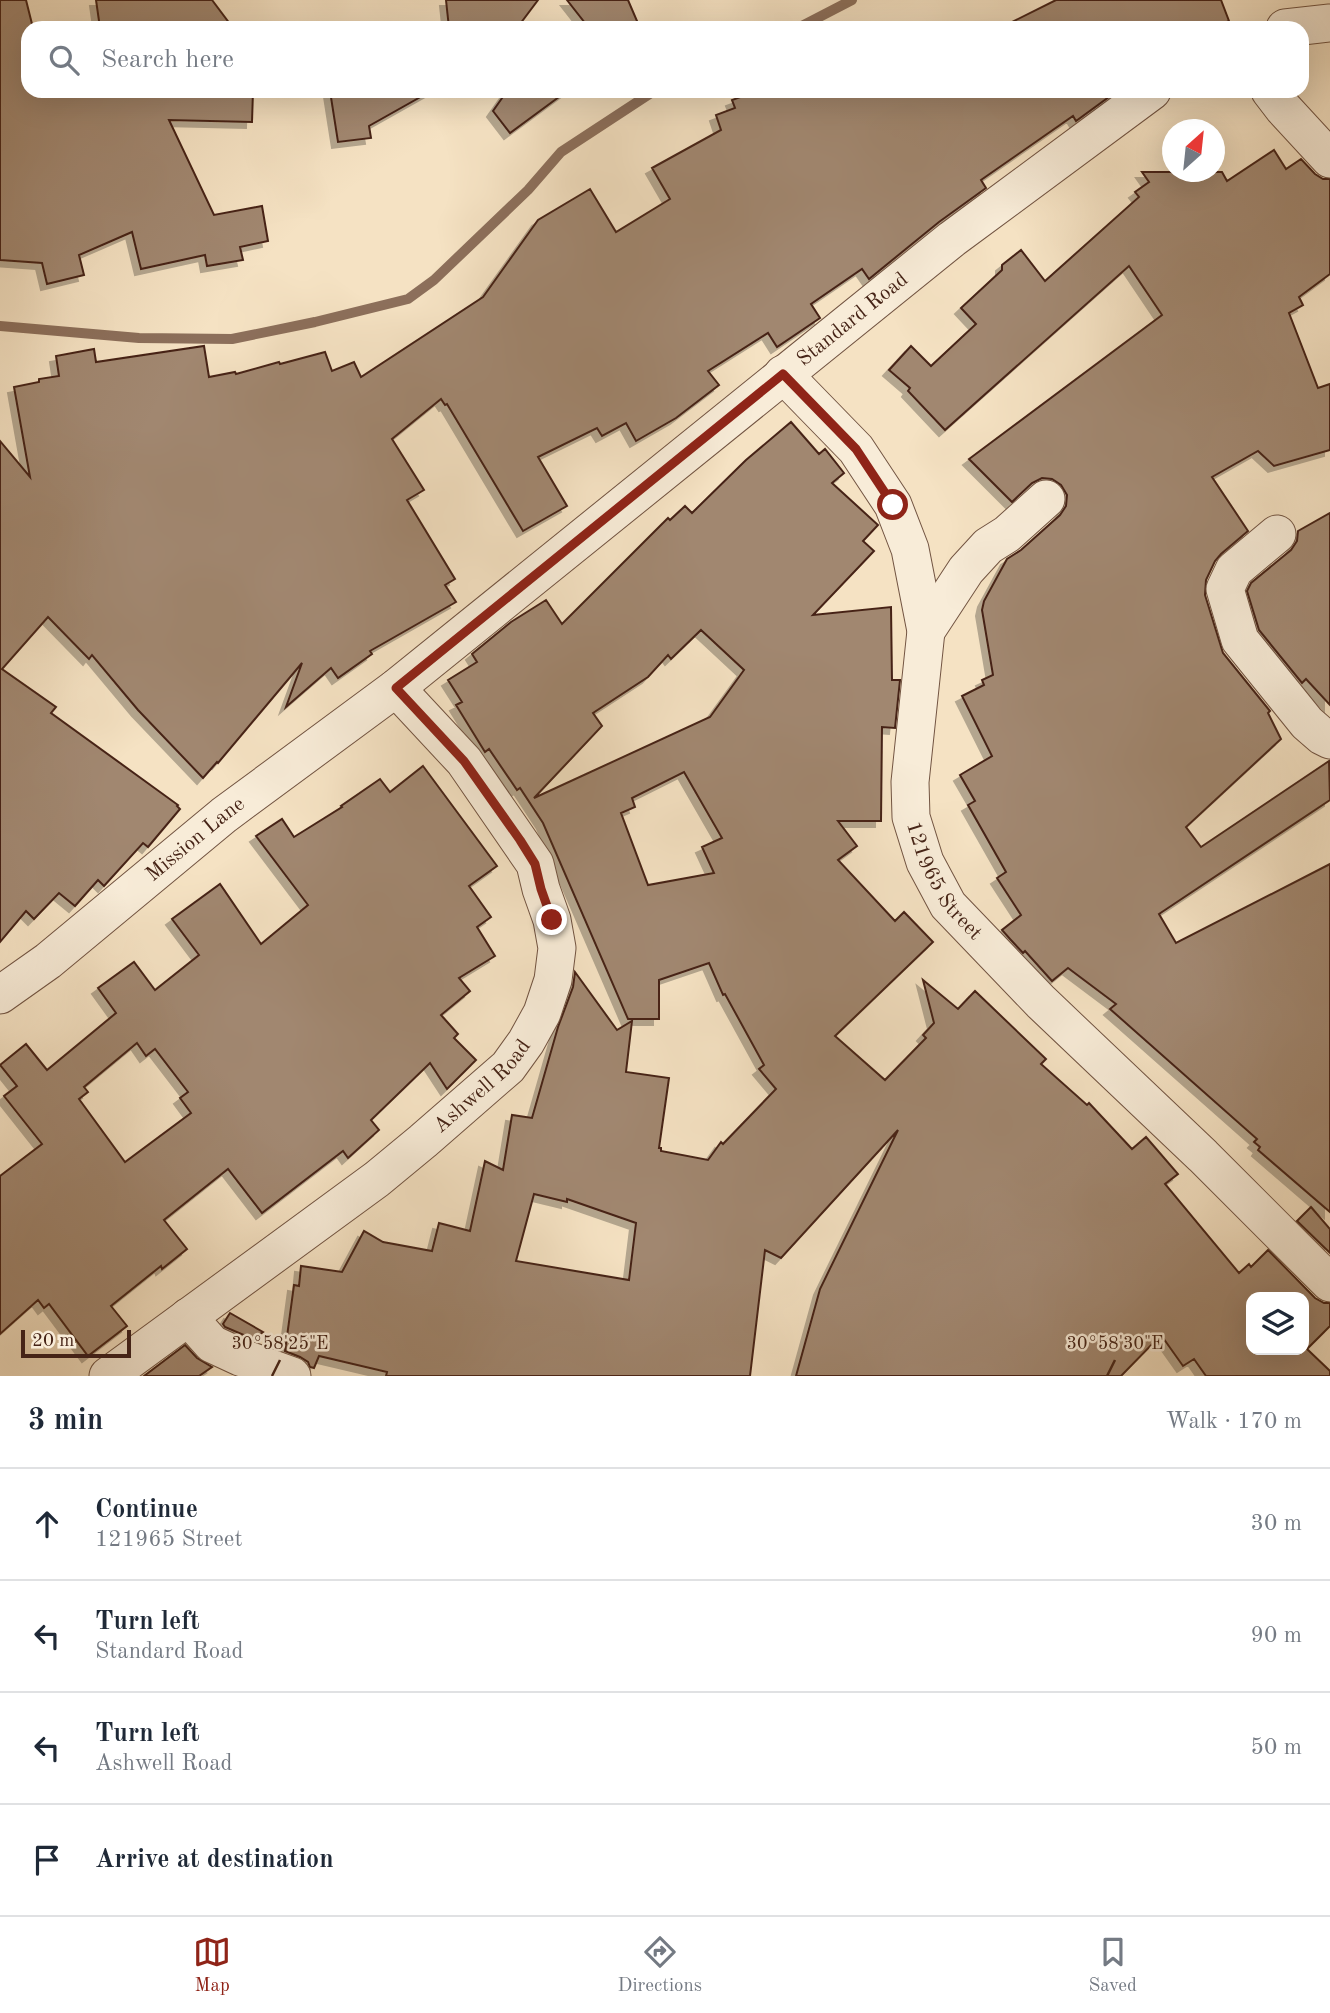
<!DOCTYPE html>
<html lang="en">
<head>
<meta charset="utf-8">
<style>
	body { margin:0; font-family:"Old Standard TT",serif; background:#f6f6f7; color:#1f2937 }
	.controls { position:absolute; right:21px; bottom:21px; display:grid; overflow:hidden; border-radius:14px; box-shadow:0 7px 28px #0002 }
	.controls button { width:63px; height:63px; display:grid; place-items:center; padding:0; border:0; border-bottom:2px solid #e0e1e3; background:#fff; color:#1f2937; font:35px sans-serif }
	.compass { position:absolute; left:1162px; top:119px; width:63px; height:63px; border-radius:50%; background:#fff; box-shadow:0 7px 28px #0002; rotate:27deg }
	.scale { position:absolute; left:21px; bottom:18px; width:110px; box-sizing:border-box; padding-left:7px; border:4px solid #462417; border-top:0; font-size:19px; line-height:24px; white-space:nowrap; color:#462417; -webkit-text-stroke:5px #f8ecd8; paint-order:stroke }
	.stop { position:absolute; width:21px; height:21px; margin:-16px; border:5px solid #8f2418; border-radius:50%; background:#fff }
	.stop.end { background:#8f2418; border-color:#fff; box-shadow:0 2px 7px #0008 }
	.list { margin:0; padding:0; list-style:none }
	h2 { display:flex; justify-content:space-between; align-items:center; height:91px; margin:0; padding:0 28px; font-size:30px }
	h2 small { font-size:23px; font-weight:400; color:#747a83 }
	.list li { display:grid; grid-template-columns:46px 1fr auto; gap:21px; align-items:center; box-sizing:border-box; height:112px; padding:0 28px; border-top:2px solid #e0e1e3 }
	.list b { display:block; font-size:26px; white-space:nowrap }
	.list p { margin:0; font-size:23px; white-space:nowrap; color:#747a83 }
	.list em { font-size:23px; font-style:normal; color:#747a83 }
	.icon { flex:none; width:38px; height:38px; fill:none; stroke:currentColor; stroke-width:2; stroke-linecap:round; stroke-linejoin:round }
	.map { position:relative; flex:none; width:1330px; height:1376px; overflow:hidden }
	.search { position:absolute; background:#fff; box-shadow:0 7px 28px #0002; left:21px; right:21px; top:21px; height:77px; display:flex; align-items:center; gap:18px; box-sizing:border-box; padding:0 24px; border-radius:21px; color:#747a83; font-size:26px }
	.sheet { height:539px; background:#fff }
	nav { display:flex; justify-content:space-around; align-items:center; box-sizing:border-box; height:98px; border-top:2px solid #e0e1e3; background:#fff; font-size:19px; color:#747a83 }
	nav a { display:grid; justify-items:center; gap:4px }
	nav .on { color:#8f2418 }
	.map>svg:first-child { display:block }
</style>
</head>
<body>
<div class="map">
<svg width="1330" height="1376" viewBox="0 0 1330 1376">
	<defs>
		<filter id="shadow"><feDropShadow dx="-6" dy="6" stdDeviation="0" flood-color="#0004"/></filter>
	</defs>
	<rect width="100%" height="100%" fill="#f5e2c3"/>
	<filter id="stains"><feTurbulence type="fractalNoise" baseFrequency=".00286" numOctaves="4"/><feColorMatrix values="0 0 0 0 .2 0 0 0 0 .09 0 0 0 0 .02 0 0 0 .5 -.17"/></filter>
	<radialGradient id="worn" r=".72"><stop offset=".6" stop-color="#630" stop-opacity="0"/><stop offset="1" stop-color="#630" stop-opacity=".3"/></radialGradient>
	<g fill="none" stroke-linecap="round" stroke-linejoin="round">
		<!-- stream -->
		<g stroke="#8c6f5b" stroke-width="10">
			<path d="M798 28 852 0"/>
			<path d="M0 326 139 338 232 339 315 322 408 299 434 280 528 190 561 152 654 91"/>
		</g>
	</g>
	<!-- building -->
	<g fill="#a18770" stroke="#462417" stroke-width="2" fill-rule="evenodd" filter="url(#shadow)">
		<path d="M0 0H26L33 28H28V91H253L252 122 169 120 214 215 262 206 268 241 240 247 243 260 207 266 205 255 141 269 132 232 79 255 84 275 47 284 42 263 0 260Z"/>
		<path d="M96 0H212L233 28H100Z"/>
		<path d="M446 0H538L517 28H449Z"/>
		<path d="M567 0H628L640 28H589Z"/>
		<path d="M1056 0H1221L1229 21 1214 28H1000Z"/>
		<path d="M330 91H431L369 126 371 138 338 142Z"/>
		<path d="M507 91H567L510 133 493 111Z"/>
		<path d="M757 91H1117L1076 121 1073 116 981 180 986 188 939 222 869 279 862 269 811 304 820 318 777 347 768 333 708 371 719 385 676 418 636 441 626 423 602 436 597 428 538 457 567 506 523 531 447 404 445 405 441 399 392 439 424 490 407 500 455 579 445 585 456 602 370 651 372 654 338 678 331 668 286 707 302 663 218 763 217 762 203 778 138 710 92 655 89 659 48 617 2 669 56 707 51 713 178 805 177 806 180 809 148 847 143 843 104 886 98 880 75 906 59 893 34 919 26 911 0 942V441L30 477 14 387 39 382V379L59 376 56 356 94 349 96 362 204 346 209 377 235 372 236 374 279 362 280 364 325 352 332 371 354 362 361 377 483 297 538 220 590 189 616 232 670 199 652 168 721 130 716 115 735 108 732 100Z"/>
		<path d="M1274 150 1286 169 1301 159 1315 174 1323 179H1330V274L1299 297 1303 305 1289 313 1318 388 1330 384V450L1274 466 1258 451 1212 477 1248 531 1221 554 1215 561 1206 580 1205 595 1223 653 1270 711 1268 713 1281 739 1186 827 1201 847 1329 761 1330 800 1159 914 1176 943 1330 864V1212L1258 1150 1260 1147 1254 1142 1257 1139 1110 1009 1116 1004 1068 968 1052 981 1025 951 1023 953 1010 939 1002 930 1021 915 997 878 1006 872 968 805 975 801 960 775 992 756 962 696 984 685 982 680 993 675 982 610 984 601 1007 559 1021 550 1060 515 1066 506 1067 495 1061 485 1052 479 1042 478 1032 483 1012 502 969 459 1162 315 1129 266 945 430 908 391 910 388 889 370 911 346 931 366 976 324 961 308 1002 270V265L1021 250 1045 281 1139 197 1135 192 1149 182 1142 172H1222L1227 181Z"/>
		<path d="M791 422 819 454 825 449 844 473 832 483 878 525 863 541 874 551 813 615 891 607 892 680H900L895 728 882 727 881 821H838L857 846 838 860 895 921 904 912 933 942 835 1036 885 1080 926 1038 923 1035 934 1023 923 980 958 1009 975 991 1046 1059 1041 1064 1087 1105 1089 1103 1132 1149 1146 1137 1178 1174 1165 1184 1239 1273 1249 1264 1251 1267 1268 1250 1315 1298 1324 1303H1330V1326L1307 1349 1330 1371V1376H1206L1194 1359 1183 1366 1161 1335 1121 1376H796L820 1289 898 1130 781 1258 765 1250 750 1376H386L387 1372 319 1356 314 1368 310 1367 308 1362 300 1357 285 1351 294 1285 299 1286 301 1266 342 1272 364 1231 383 1242 432 1251 439 1223 470 1231 485 1161 503 1170 512 1115 532 1118 558 1027 573 987 575 972 617 1030 632 1021 626 1072 669 1078 659 1148H661V1151L708 1160 721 1142 723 1144 776 1089 759 1069 764 1065 725 994 723 995 709 963 659 980V1019H628L543 823 520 788 517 790 489 749 485 752 456 705 462 702 448 680 477 662 472 654 511 622 546 600 562 624 668 518 670 520 685 506 692 513 746 460ZM701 630 744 670 710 717 534 798 602 726 593 713 648 677 668 655 671 659ZM684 772 722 838 702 847 714 873 648 885 621 813 635 807 632 798ZM534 1194 567 1202V1199L636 1223 629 1280 516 1261ZM1251 1297H1304V1350H1251Z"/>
		<path d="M1330 513V705L1306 679 1302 683 1259 630 1247 591 1251 583 1291 550 1297 541 1298 531Z"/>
		<path d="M423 766 497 866 469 886 491 917 477 927 495 956 459 978 470 991 441 1015 458 1034 454 1038 476 1060 447 1089 430 1063 371 1120 379 1130 348 1158 343 1151 262 1213 228 1169 164 1220 187 1249 162 1269 161 1266 111 1306 127 1326 88 1356 49 1304 44 1308 38 1300 0 1334V1176L42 1144 4 1096 17 1086 0 1065 26 1044 47 1070 116 1013 98 988 134 962 155 990 199 955 172 919 220 884 261 944 308 905 256 836 282 819 294 837 342 807 341 806 380 779 390 792ZM137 1043 146 1056 155 1049 188 1092 180 1098 191 1113 125 1162 79 1099 88 1092 84 1087Z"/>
		<path d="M1311 1207 1330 1229V1253L1297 1221Z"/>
		<path d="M230 1313 263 1332 253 1339 225 1327 223 1324Z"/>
		<path d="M185 1345 197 1358 212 1367 199 1376H144Z"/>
	</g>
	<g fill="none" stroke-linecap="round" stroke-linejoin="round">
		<!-- street casing -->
		<g stroke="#725442" stroke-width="39">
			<g id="street">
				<path d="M1285 28 1330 23"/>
				<path d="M1270 91 1283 108 1330 159"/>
				<path id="s1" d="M783 374 856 449 893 505 910 549 926 631 910 782 911 817 925 862 948 905 1041 1002 1203 1156 1330 1283"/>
				<path d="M1277 534 1234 570 1225 589 1240 640 1307 723 1322 736 1330 740"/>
				<path d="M926 631 966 570 988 546 1007 534 1046 499"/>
				<path id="s2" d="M0 995 48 961 224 815 396 688 952 239 1152 91"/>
				<path d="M188 1317 212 1344 240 1357 292 1376"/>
				<path id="s3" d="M108 1376 377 1179 423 1141 508 1067 526 1042 542 1013 553 980 557 948 552 920 541 889 535 864 464 761 396 688"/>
			</g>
		</g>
		<!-- street -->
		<use href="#street" stroke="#f8ecd8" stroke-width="37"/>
	</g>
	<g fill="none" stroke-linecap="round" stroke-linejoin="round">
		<!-- route -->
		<path stroke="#8f2418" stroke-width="9" d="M552 920 541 889 535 864 520 840 464 761 396 688 783 374 856 449 893 505"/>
	</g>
	<!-- ticks -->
	<path fill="none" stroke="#462417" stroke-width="2.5" d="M272 1376 280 1360M1107 1376 1115 1360"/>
	<g text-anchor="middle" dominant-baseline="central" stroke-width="5" stroke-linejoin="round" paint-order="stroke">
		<!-- street labels -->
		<g font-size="21" fill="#462417" stroke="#f8ecd8">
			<text stroke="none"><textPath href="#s2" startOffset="1088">Standard Road</textPath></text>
			<text stroke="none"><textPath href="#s2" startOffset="250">Mission Lane</textPath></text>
			<text stroke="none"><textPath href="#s1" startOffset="562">121965 Street</textPath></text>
			<text stroke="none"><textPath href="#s3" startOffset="474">Ashwell Road</textPath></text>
		</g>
	</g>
	<g font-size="18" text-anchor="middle" fill="#462417" stroke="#f8ecd8" stroke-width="5" stroke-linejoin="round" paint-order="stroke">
		<text x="280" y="1349">30°58'25"E</text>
		<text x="1115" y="1349">30°58'30"E</text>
	</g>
	<rect width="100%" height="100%" filter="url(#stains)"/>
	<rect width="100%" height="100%" fill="url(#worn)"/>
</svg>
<div class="controls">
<button><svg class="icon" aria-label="layers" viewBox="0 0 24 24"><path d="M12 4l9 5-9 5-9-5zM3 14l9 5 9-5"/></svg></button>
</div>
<svg class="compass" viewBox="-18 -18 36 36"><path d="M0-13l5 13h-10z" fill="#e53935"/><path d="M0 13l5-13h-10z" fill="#747a83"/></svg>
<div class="scale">20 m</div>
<div class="stop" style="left:893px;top:505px"></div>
<div class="stop end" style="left:552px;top:920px"></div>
<div class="search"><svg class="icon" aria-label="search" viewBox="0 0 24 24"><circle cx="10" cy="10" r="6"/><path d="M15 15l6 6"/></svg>Search here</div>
</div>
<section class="sheet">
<h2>3 min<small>Walk · 170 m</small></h2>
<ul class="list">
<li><svg class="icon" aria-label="ahead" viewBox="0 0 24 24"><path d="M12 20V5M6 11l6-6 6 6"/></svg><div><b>Continue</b><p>121965 Street</p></div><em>30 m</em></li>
<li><svg class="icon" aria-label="left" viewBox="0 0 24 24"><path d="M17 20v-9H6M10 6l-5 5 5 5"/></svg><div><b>Turn left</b><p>Standard Road</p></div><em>90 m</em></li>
<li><svg class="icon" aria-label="left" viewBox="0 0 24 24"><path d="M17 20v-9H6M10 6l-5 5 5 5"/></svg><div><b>Turn left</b><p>Ashwell Road</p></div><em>50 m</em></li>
<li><svg class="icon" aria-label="arrive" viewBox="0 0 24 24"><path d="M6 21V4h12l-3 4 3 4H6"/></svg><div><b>Arrive at destination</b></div></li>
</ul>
</section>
<nav>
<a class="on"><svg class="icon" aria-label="map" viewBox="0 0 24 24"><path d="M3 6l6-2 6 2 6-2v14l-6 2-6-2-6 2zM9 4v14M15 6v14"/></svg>Map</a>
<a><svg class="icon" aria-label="directions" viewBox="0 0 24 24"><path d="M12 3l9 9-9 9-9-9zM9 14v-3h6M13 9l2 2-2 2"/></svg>Directions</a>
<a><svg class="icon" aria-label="saved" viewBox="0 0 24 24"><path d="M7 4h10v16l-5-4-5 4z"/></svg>Saved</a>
</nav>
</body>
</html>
